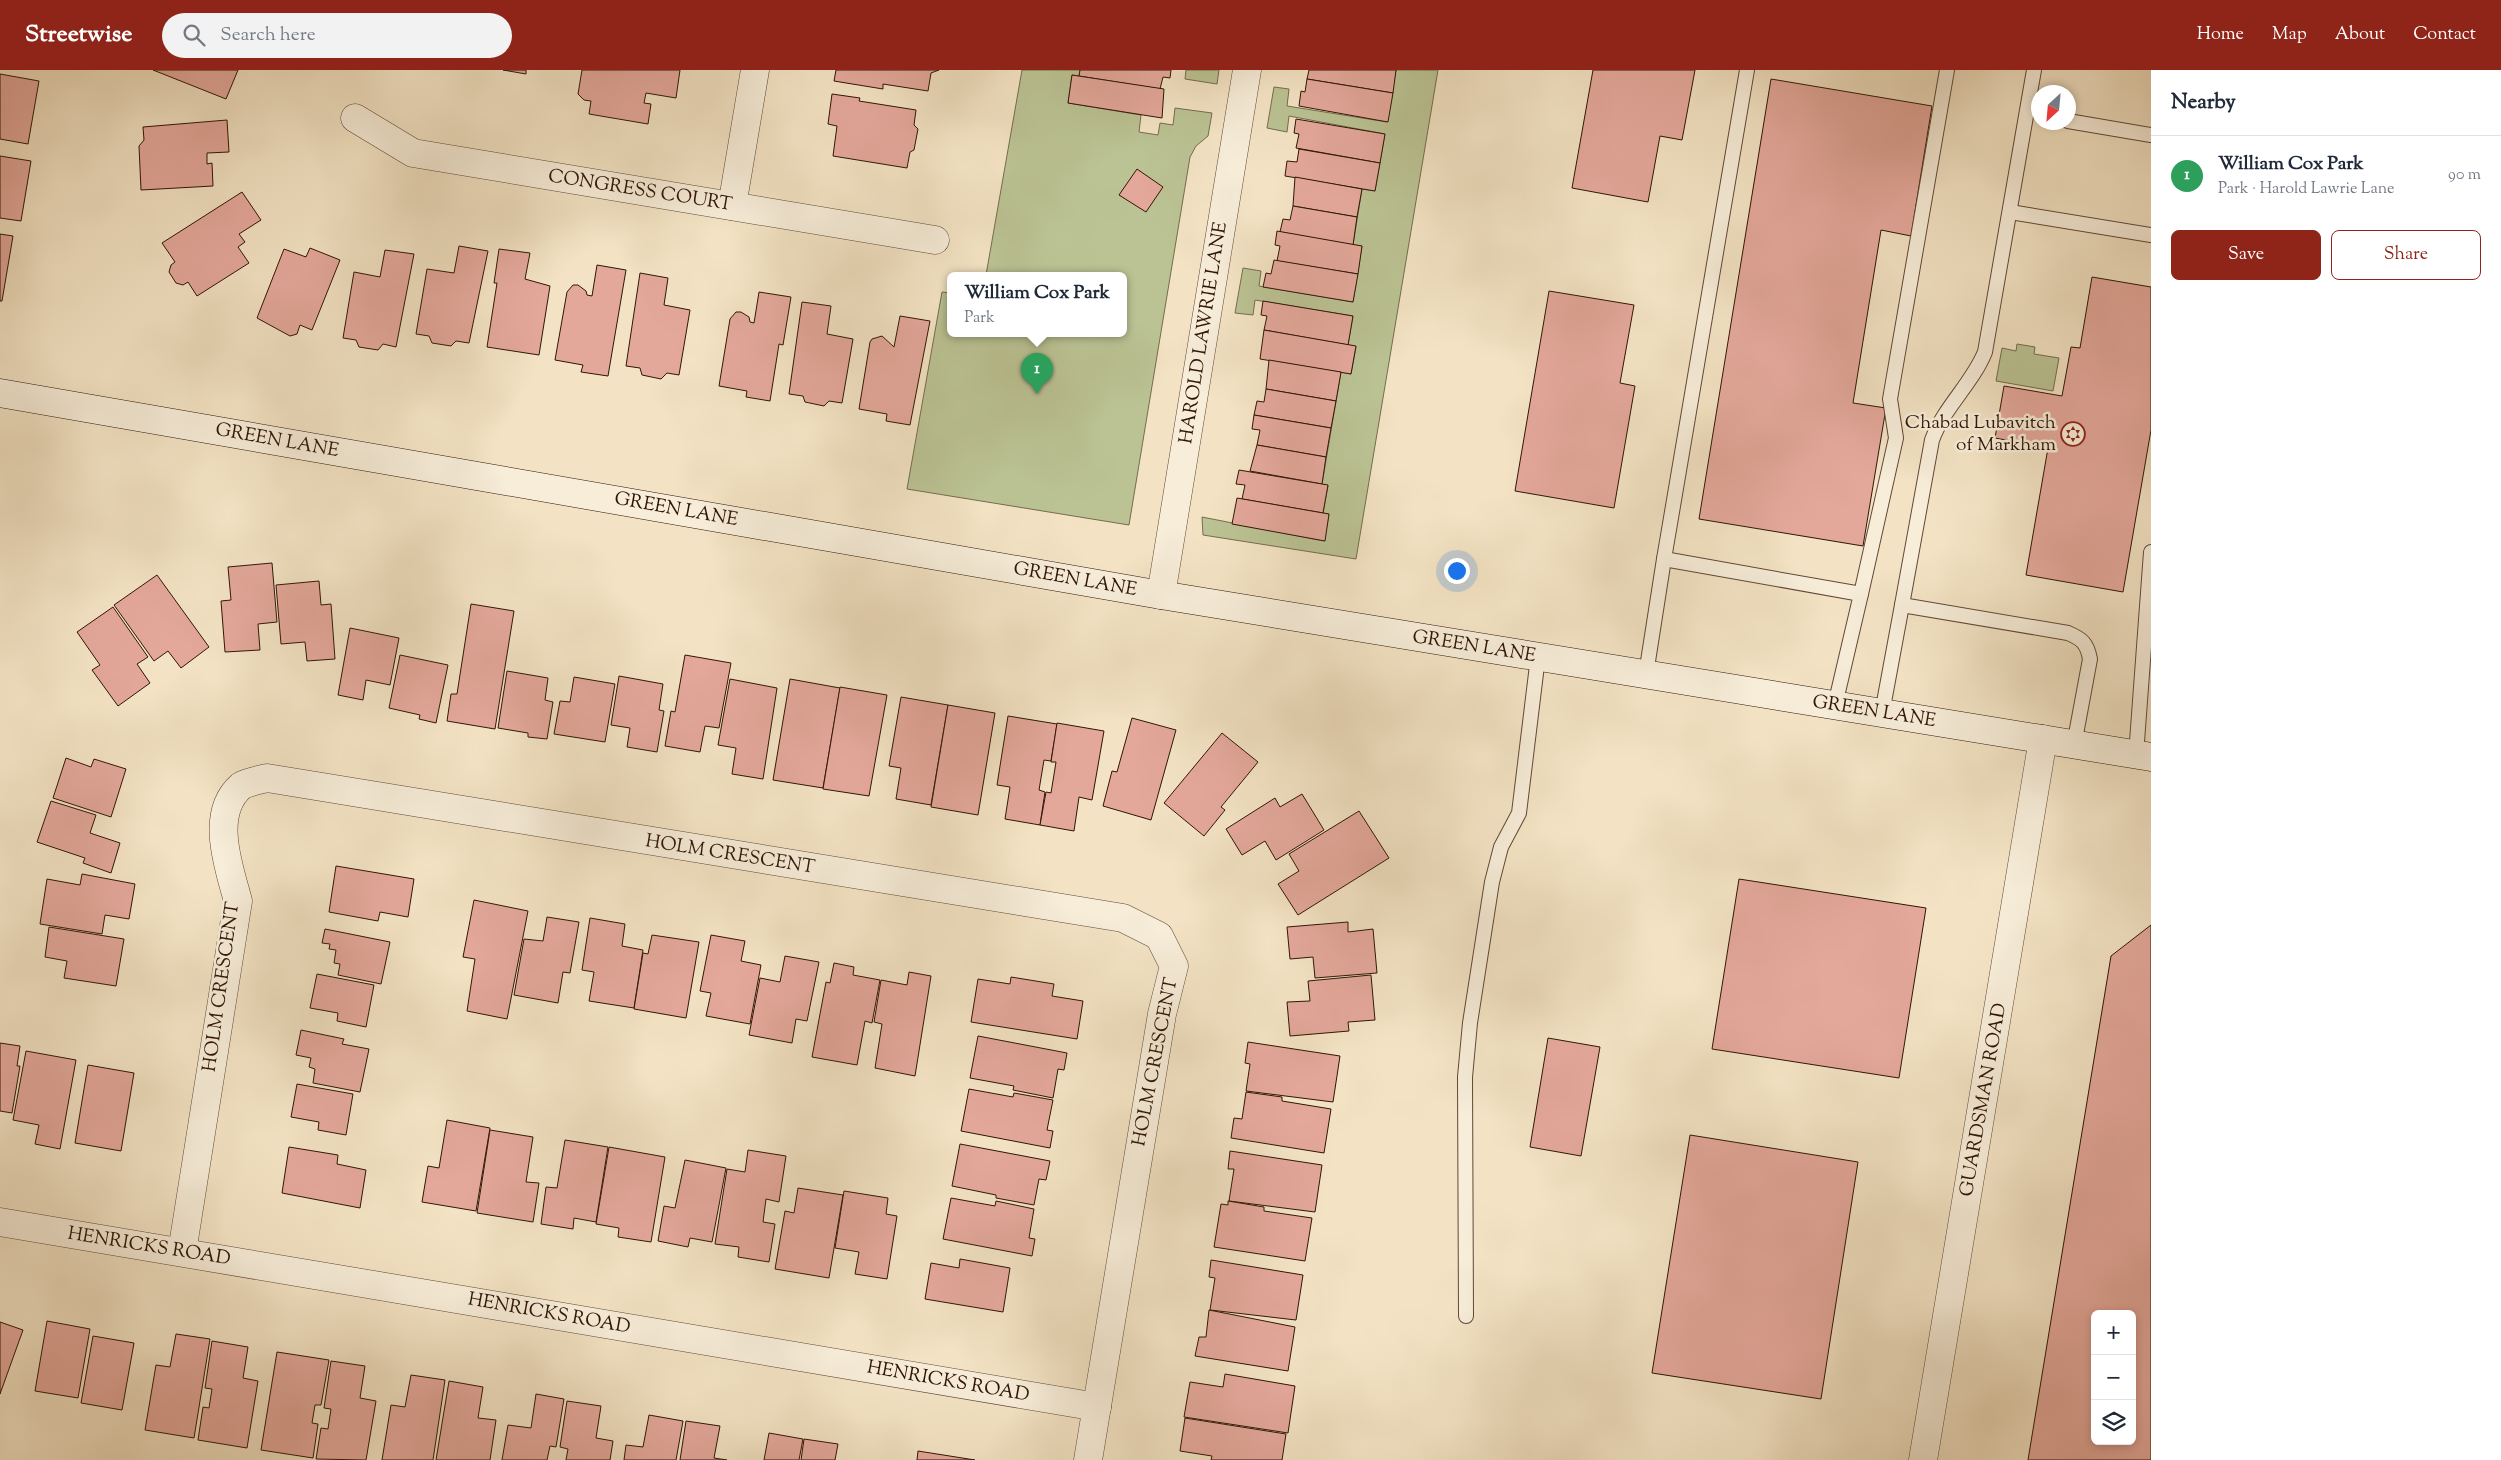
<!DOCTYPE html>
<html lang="en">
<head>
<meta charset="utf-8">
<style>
	body { margin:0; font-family:"Sorts Mill Goudy",serif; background:#f2f2f3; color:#1f2937 }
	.controls { position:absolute; right:15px; bottom:15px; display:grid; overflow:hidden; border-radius:8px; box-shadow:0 2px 8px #0003 }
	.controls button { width:45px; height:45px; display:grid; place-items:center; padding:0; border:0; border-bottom:1px solid #e0e1e3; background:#fff; color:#1f2937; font:25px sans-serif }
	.compass { position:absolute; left:2031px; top:15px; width:45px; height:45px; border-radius:50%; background:#fff; box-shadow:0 2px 8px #0003; rotate:206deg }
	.you { position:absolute; left:1456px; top:500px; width:18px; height:18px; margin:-12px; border:4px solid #fff; border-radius:50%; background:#1a73e8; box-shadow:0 0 0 8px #1a73e833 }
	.badge { display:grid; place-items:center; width:32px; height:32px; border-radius:50%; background:#8f2418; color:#fff; font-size:16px; font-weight:700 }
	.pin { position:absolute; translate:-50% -41px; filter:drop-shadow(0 1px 2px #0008) }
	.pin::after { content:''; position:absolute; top:26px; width:18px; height:15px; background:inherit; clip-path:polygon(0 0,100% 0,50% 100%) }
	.popup { position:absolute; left:947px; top:202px; width:180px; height:65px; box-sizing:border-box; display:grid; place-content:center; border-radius:8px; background:#fff; filter:drop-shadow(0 1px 4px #0005); font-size:16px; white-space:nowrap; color:#747a83 }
	.popup b { font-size:19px; color:#1f2937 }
	.popup::after { content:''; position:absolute; left:50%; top:100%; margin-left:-10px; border:10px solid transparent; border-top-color:#fff }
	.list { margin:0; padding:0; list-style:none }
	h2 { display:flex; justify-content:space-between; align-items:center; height:65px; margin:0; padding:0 20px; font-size:21px }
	h2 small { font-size:16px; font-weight:400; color:#747a83 }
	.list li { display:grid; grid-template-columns:32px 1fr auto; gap:15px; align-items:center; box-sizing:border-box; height:80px; padding:0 20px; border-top:1px solid #e0e1e3 }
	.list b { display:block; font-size:19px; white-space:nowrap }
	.list p { margin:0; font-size:16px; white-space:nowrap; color:#747a83 }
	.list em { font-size:16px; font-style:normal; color:#747a83 }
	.actions { display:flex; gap:10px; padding:15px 20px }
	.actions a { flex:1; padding:11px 0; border:1px solid #8f2418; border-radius:8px; text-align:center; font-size:18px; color:#8f2418 }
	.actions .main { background:#8f2418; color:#fff }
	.icon { flex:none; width:28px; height:28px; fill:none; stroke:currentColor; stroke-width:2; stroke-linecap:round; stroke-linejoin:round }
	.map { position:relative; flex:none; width:2151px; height:1390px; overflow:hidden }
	header { display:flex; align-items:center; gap:30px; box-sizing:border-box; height:70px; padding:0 25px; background:#8f2418; color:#fff }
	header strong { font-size:24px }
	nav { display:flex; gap:28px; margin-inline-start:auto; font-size:18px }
	.search { width:350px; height:45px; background:#f2f2f3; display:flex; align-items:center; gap:12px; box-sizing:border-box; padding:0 18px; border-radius:28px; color:#747a83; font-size:19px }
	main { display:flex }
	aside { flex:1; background:#fff }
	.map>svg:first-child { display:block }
</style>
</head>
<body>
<header>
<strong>Streetwise</strong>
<div class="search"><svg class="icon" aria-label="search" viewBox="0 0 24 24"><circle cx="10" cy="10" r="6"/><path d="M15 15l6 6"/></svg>Search here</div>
<nav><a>Home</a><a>Map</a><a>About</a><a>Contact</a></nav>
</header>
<main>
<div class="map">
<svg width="2151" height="1390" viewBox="0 0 2151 1390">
	<rect width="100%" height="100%" fill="#f3e3c4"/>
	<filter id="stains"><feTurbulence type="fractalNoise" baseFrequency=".004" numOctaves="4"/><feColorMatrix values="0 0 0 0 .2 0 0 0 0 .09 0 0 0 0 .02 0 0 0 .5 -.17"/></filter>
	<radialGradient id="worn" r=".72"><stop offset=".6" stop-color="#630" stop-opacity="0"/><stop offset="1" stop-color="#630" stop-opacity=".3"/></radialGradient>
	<!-- green -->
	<g fill="#bbc394" stroke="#756c4d">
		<path d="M1022 0H1080L1079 6 1072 5 1068 33 1141 45 1139 62 1158 65 1160 53 1173 55 1175 38 1212 43 1208 66 1196 76 1190 87 1129 455 907 419 942 222 951 223V263H1123V205H986Z"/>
		<path d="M1186 0H1219L1217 14 1185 9Z"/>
		<path d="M1396 0H1438L1356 489 1203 465 1202 447 1324 471 1329 444 1323 443 1328 416 1322 414 1341 302 1351 304 1356 277 1348 275 1353 246 1255 230 1253 245 1235 243 1243 198 1261 201 1259 216 1353 232 1362 176 1353 175 1362 119 1375 121 1385 64 1289 46 1287 62 1267 58 1274 17 1289 19 1287 36 1387 52Z"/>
		<path d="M2017 274 2035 277 2034 284 2059 288 2053 321 1996 311 2002 278 2016 281Z"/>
	</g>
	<!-- building -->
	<g fill="#e4a89b" stroke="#2f1506" fill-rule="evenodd">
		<path d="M153 0H238L226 29Z"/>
		<path d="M503 0H526V4Z"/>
		<path d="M582 0H680L676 28 646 23 644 33 651 34 648 54 589 44 591 31 584 30 578 24Z"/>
		<path d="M836 0H939L931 3 928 21 883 14V19L834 11Z"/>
		<path d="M1080 0H1171L1170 8 1163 7 1160 19 1079 6Z"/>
		<path d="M1309 0H1396L1393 23 1307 9Z"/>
		<path d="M1593 0H1695L1682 70 1660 66 1648 132 1572 118Z"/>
		<path d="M0 4 39 11 28 74 0 69Z"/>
		<path d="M1072 5 1164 19 1162 48 1068 33Z"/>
		<path d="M1307 9 1393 23 1388 52 1299 36 1301 21 1305 22Z"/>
		<path d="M1771 9 1932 36 1911 166 1881 160 1853 333 1886 338 1863 476 1699 449Z"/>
		<path d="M832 24 860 28 859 31 916 40 914 55 918 59 914 80 910 82 907 98 833 86 837 56 828 54Z"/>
		<path d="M1296 49 1385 64 1380 93 1296 78 1299 64 1294 63Z"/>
		<path d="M227 50 229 82 207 83V94L212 93 213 116 141 120 139 76 144 70 143 57Z"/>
		<path d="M1299 79 1380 93 1375 121 1285 106 1287 91 1297 92Z"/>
		<path d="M0 86 31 91 21 151 0 148Z"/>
		<path d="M1137 99 1163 117 1146 142 1119 125Z"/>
		<path d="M1295 107 1362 119 1357 147 1293 136Z"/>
		<path d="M242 122 261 150 239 164 245 172 238 177 249 193 197 226 188 212 183 215 176 213 169 202 171 195 175 192 162 173Z"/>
		<path d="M1293 136 1357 147 1353 175 1280 162 1283 149 1290 150Z"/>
		<path d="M1277 161 1362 176 1358 204 1277 191 1280 176 1275 175Z"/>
		<path d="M0 164 13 166 2 231H0Z"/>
		<path d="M459 176 488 181 469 273 456 271 451 276 432 273 429 266 416 264 427 199 454 203Z"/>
		<path d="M310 178 340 190 312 260 300 255 297 264 290 266 257 248 284 179 306 187Z"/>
		<path d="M499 179 530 183 525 209 550 216 539 285 487 277 497 213H494Z"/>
		<path d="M385 180 414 184 396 277 383 274 378 280 359 277 356 270 343 268 354 202 380 207Z"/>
		<path d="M1274 190 1358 204 1353 232 1263 217 1266 203 1271 204Z"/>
		<path d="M597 195 626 200 608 306 581 302 583 295 555 290 567 222 573 215H578L586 221 587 225 592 226Z"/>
		<path d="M640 203 668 208 664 235 690 240 679 305 667 303 661 309 642 305 640 298 626 296Z"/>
		<path d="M2092 207 2151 217V360L2123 522 2026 505 2048 378 1995 368 2004 316 2062 326 2071 277 2080 278Z"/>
		<path d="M1549 221 1634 235 1620 313 1635 316 1614 438 1515 421Z"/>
		<path d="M759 222 791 227 783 275 779 274 770 331 746 327 747 321 719 316 730 249 736 242H741L749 247 750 252 754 253Z"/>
		<path d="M1263 231 1353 246 1348 275 1264 260 1267 246 1261 245Z"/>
		<path d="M802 232 831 236 827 264 853 269 842 333 829 331 824 336 805 332 803 326 789 324Z"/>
		<path d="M900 246 930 251 910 355 886 351 887 344 859 339 870 272 872 269 882 266 894 277Z"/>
		<path d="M1264 260 1356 276 1351 304 1260 289Z"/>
		<path d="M1269 290 1341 302 1336 331 1266 319Z"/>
		<path d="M1266 319 1336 331 1331 358 1254 345 1257 331 1264 332Z"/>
		<path d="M1254 345 1331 358 1326 387 1257 375 1260 360 1252 359Z"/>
		<path d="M1257 375 1326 387 1322 414 1250 401Z"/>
		<path d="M1239 400 1328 415 1323 443 1242 429 1245 415 1236 414Z"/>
		<path d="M1237 428 1329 444 1325 471 1232 454Z"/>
		<path d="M272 493 277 552 258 554 260 580 225 582 221 531 231 530 228 497Z"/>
		<path d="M157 505 209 577 181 598 168 581 154 591 114 535Z"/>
		<path d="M319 511 321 535 331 534 335 589 307 591 305 572 281 574 276 515Z"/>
		<path d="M471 534 514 541 495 659 447 651 451 624H457Z"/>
		<path d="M113 537 148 587 137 594 150 613 118 636 92 600 100 595 77 562Z"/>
		<path d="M350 558 399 568 390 615 366 610 363 630 338 625Z"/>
		<path d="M400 585 448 595 436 653 419 649 420 645 389 638Z"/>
		<path d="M685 585 731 593 719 658 705 656 700 682 665 676 671 641 675 642Z"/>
		<path d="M507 601 548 608 545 630 553 632 547 669 528 667V663L498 658Z"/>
		<path d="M619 606 663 614 659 640 664 641 657 682 627 677 630 658 611 655Z"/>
		<path d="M574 607 615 614 605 672 554 664 560 631 570 632Z"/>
		<path d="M730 609 777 618 763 709 732 704 736 678 718 675Z"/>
		<path d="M790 609 840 618 823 718 773 710Z"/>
		<path d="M840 617 887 625 869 726 823 719Z"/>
		<path d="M901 627 948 635 931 735 896 729 901 698 889 696Z"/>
		<path d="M948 635 995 643 978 745 931 737Z"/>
		<path d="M1008 646 1057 654 1051 691 1044 690 1039 720 1045 722 1040 755 1005 749 1010 717 997 715Z"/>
		<path d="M1132 648 1176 660 1151 750 1103 736 1112 701 1117 702Z"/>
		<path d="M1057 653 1104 661 1092 730 1079 727 1074 761 1040 755 1046 722 1051 723 1056 692H1051Z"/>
		<path d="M1222 663 1258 692 1221 737 1225 740 1204 766 1164 733Z"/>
		<path d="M66 688 91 697 94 689 126 699 111 747 53 728Z"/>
		<path d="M1302 724 1324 760 1276 790 1265 771 1242 785 1226 759 1275 728 1280 737Z"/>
		<path d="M51 731 96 745 90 763 120 773 111 803 83 793 85 788 37 772Z"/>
		<path d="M1359 741 1389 788 1298 845 1278 814 1299 801 1289 784Z"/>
		<path d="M336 796 414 809 408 847 380 842 378 851 329 842Z"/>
		<path d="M82 804 135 814 129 849 105 845 102 864 40 854 47 809 80 815Z"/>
		<path d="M1739 809 1926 838 1899 1008 1712 979Z"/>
		<path d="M474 830 528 841 507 949 467 941 475 889 463 887Z"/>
		<path d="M547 847 579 852 570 903 563 902 558 933 514 925 524 869 543 871Z"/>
		<path d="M590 848 625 854 622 876 643 880 634 938 589 931 594 902 582 900Z"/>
		<path d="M1348 852V862L1373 859 1377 903 1315 908 1313 887 1290 889 1287 857Z"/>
		<path d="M2151 855V1390H2028L2111 886ZM2095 1244H2132V1371H2095Z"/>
		<path d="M49 857 124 869 116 916 64 908 67 891 45 887Z"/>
		<path d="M325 859 390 872 381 914 338 905 340 894 334 893 336 880 329 879 330 874 322 873Z"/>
		<path d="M652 865 699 872 686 948 634 939 643 883 648 884Z"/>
		<path d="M711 865 745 871 741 891 761 895 750 954 706 946 711 923 700 921Z"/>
		<path d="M785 886 819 892 807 951 796 949 792 973 749 965 760 908 780 912Z"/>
		<path d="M834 893 854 897 853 905 880 910 872 953 865 951 857 995 812 987 826 912 830 913Z"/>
		<path d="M909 902 931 906 915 1006 875 998 882 954 874 952 881 910 907 915Z"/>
		<path d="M317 904 374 915 366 957 337 951 338 943 310 938Z"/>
		<path d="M1371 905 1375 950 1348 952 1349 961 1290 966 1287 932 1310 931 1308 911Z"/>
		<path d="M1011 907 1054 914 1052 926 1083 931 1077 969 971 952 978 909 1010 914Z"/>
		<path d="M301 960 344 969 342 974 369 979 360 1022 313 1013 315 999 309 997 311 988 296 985Z"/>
		<path d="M978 966 1067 983 1064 1000 1058 999 1053 1028 1013 1020 1014 1016 970 1008Z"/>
		<path d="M1548 968 1600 977 1581 1086 1530 1077Z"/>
		<path d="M1248 972 1340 986 1333 1032 1246 1021 1250 994 1245 993Z"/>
		<path d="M0 973 20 976 17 996H20L12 1043 0 1041Z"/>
		<path d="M26 981 76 990 60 1079 35 1074 39 1055 13 1050Z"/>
		<path d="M88 995 134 1003 121 1081 75 1073Z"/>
		<path d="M297 1014 353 1024 346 1065 318 1060 319 1052 291 1047Z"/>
		<path d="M969 1019 1013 1027 1014 1023 1053 1030 1047 1060 1053 1061 1050 1078 961 1061Z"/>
		<path d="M1246 1022 1282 1027V1031L1331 1039 1324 1083 1231 1068 1234 1048 1242 1049Z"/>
		<path d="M447 1050 490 1058 476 1141 422 1132 428 1096 439 1098Z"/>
		<path d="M490 1060 533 1067 526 1112 539 1113 533 1152 477 1143Z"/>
		<path d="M1690 1065 1858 1092 1821 1329 1652 1303Z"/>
		<path d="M565 1070 608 1077 596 1152 574 1148 573 1159 541 1154 546 1117 557 1118Z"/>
		<path d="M960 1074 1050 1091 1046 1110 1039 1109 1034 1135 996 1128V1125L952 1116Z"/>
		<path d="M289 1077 338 1085 337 1094 366 1100 360 1138 282 1123Z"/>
		<path d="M609 1077 665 1087 651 1172 618 1167 619 1158 596 1154Z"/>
		<path d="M748 1080 786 1086 779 1132 766 1129 763 1152 775 1154 769 1192 738 1187 739 1177 715 1174 727 1099 745 1102Z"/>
		<path d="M1230 1081 1322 1095 1315 1142 1229 1131 1234 1099H1228Z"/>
		<path d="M685 1090 726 1098 712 1172 690 1168 688 1177 658 1171 664 1136 675 1138Z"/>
		<path d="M798 1118 843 1125 829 1208 775 1199 785 1141 794 1143Z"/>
		<path d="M844 1121 888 1128 886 1144 897 1146 887 1209 855 1204 859 1182 835 1178Z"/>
		<path d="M951 1128 995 1136 996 1131 1034 1139 1029 1168 1035 1169 1032 1186 943 1169Z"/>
		<path d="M1228 1131 1264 1137V1141L1312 1148 1305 1191 1214 1177 1221 1134 1228 1135Z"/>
		<path d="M960 1189 1010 1198 1003 1242 925 1229 931 1193 959 1198Z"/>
		<path d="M1211 1190 1303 1205 1296 1250 1210 1240 1215 1208 1209 1207Z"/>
		<path d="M1209 1240 1295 1257 1288 1301 1195 1286 1199 1267H1206Z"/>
		<path d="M47 1251 90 1259 78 1328 35 1321Z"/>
		<path d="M0 1252 23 1260 0 1324Z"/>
		<path d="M176 1264 210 1269 194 1368 145 1360 156 1295 170 1297Z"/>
		<path d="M93 1266 134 1273 122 1340 81 1333Z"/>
		<path d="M212 1271 248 1277 243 1308 258 1311 247 1378 198 1370 203 1337 209 1338 212 1319 205 1318Z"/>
		<path d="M277 1282 329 1290 321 1335H315L312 1353 318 1354 313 1388 261 1380Z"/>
		<path d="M331 1291 365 1296 360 1328 376 1331 366 1390 316 1389 321 1358 328 1359 331 1339 324 1338Z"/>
		<path d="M1225 1304 1295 1316 1288 1363 1184 1347 1190 1312 1223 1317Z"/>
		<path d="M411 1305 445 1310 433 1390H382L391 1335 405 1337Z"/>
		<path d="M449 1311 483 1317 478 1348 496 1350 490 1390H436Z"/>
		<path d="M536 1324 564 1329 556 1377 550 1376 547 1390H502L508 1355 531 1358Z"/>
		<path d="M567 1331 601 1336 596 1368 613 1371 610 1390H566L568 1379 560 1377Z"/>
		<path d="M649 1345 683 1351 676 1390H624L626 1375 643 1377Z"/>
		<path d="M1185 1348 1286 1364 1282 1390H1211L1212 1386 1180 1381Z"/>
		<path d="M686 1351 720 1356 714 1388 727 1390H680Z"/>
		<path d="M769 1363 803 1369 799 1390H764Z"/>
		<path d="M804 1369 838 1374 835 1390H801Z"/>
		<path d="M918 1381 975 1390H917Z"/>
	</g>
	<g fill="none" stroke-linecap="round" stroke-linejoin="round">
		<!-- lane casing -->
		<g stroke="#604836" stroke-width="16">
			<g id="lane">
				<path d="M2068 51 2151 65"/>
				<path d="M2010 142 2151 165"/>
				<path d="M1664 489 1747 0"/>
				<path d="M1861 524 1896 368 1890 329 1947 0"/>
				<path d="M1902 535 1932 370C1944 337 1972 314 1985 282L2034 0"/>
				<path d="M1646 604 1664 489 1861 524 1835 635"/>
				<path d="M1882 643 1902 535 2068 563C2082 569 2087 573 2090 589L2074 675"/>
				<path d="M2136 685 2151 482"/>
				<path d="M1466 1246 1465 1007 1470 953 1492 812 1501 777 1519 743 1538 587"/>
			</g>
		</g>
		<!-- street casing -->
		<g stroke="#604836" stroke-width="29">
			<g id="street">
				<path d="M355 48 413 83 935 170"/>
				<path d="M732 136 755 0"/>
				<path d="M1161 525 1247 0"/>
				<path d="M0 1152 1097 1337"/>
				<path d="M182 1182 238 831C229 797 209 744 241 716 247 712 260 710 267 708L1123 848 1159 866 1174 896 1162 944 1088 1390"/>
				<path d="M1923 1390 2043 669"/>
			</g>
		</g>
		<!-- secondary casing -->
		<g stroke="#2f1506" stroke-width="29">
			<path id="secondary" d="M0 323 1161 525 2151 687"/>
		</g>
		<!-- lane -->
		<use href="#lane" stroke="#f7edd9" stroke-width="14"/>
		<!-- street -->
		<use href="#street" stroke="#f7edd9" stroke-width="28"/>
		<!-- secondary -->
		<use href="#secondary" stroke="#f7edd9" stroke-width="28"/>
	</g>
	<!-- icons -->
	<defs>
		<g id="synagogue-ring" transform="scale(1.25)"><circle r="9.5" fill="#f7edd9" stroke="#8f2418" stroke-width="1.5"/><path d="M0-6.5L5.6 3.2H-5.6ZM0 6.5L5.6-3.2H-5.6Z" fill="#8f2418"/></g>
	</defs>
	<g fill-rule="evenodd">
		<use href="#synagogue-ring" x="2073" y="364"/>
	</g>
	<g text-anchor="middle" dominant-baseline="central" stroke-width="5" stroke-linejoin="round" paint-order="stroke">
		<!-- street labels -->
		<g font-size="19" fill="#2f1506" stroke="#f7edd9">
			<text transform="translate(640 121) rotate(9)">CONGRESS COURT</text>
			<text transform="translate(1204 263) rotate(-81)">HAROLD LAWRIE LANE</text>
			<text transform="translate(277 371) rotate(10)">GREEN LANE</text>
			<text transform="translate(676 440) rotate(10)">GREEN LANE</text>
			<text transform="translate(1075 510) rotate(10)">GREEN LANE</text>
			<text transform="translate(1474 577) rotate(9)">GREEN LANE</text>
			<text transform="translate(1874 642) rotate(9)">GREEN LANE</text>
			<text transform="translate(730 785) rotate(9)">HOLM CRESCENT</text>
			<text transform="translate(222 917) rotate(-82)">HOLM CRESCENT</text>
			<text transform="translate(1156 992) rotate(-79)">HOLM CRESCENT</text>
			<text transform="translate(1984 1030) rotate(-80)">GUARDSMAN ROAD</text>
			<text transform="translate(149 1177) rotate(9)">HENRICKS ROAD</text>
			<text transform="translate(549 1244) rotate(10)">HENRICKS ROAD</text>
			<text transform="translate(948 1312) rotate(10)">HENRICKS ROAD</text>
		</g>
		<!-- poi labels -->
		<g font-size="19" fill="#2f1506" stroke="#f7edd9" text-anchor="end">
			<text x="2056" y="353">Chabad Lubavitch<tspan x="2056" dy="22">of Markham</tspan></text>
		</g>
	</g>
	<rect width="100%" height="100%" filter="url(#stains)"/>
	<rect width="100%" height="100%" fill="url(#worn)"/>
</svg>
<div class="controls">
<button>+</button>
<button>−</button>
<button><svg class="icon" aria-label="layers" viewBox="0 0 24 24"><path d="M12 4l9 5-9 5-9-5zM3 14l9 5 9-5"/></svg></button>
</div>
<svg class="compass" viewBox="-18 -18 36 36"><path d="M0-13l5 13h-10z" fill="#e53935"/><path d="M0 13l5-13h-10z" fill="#747a83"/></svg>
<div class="you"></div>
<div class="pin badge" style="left:1037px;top:324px;background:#2e9e5b">1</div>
<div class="popup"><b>William Cox Park</b>Park</div>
</div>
<aside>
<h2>Nearby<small></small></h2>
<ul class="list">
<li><span class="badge" style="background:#2e9e5b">1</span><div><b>William Cox Park</b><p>Park · Harold Lawrie Lane</p></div><em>90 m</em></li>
</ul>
<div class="actions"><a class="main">Save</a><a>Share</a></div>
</aside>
</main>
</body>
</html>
